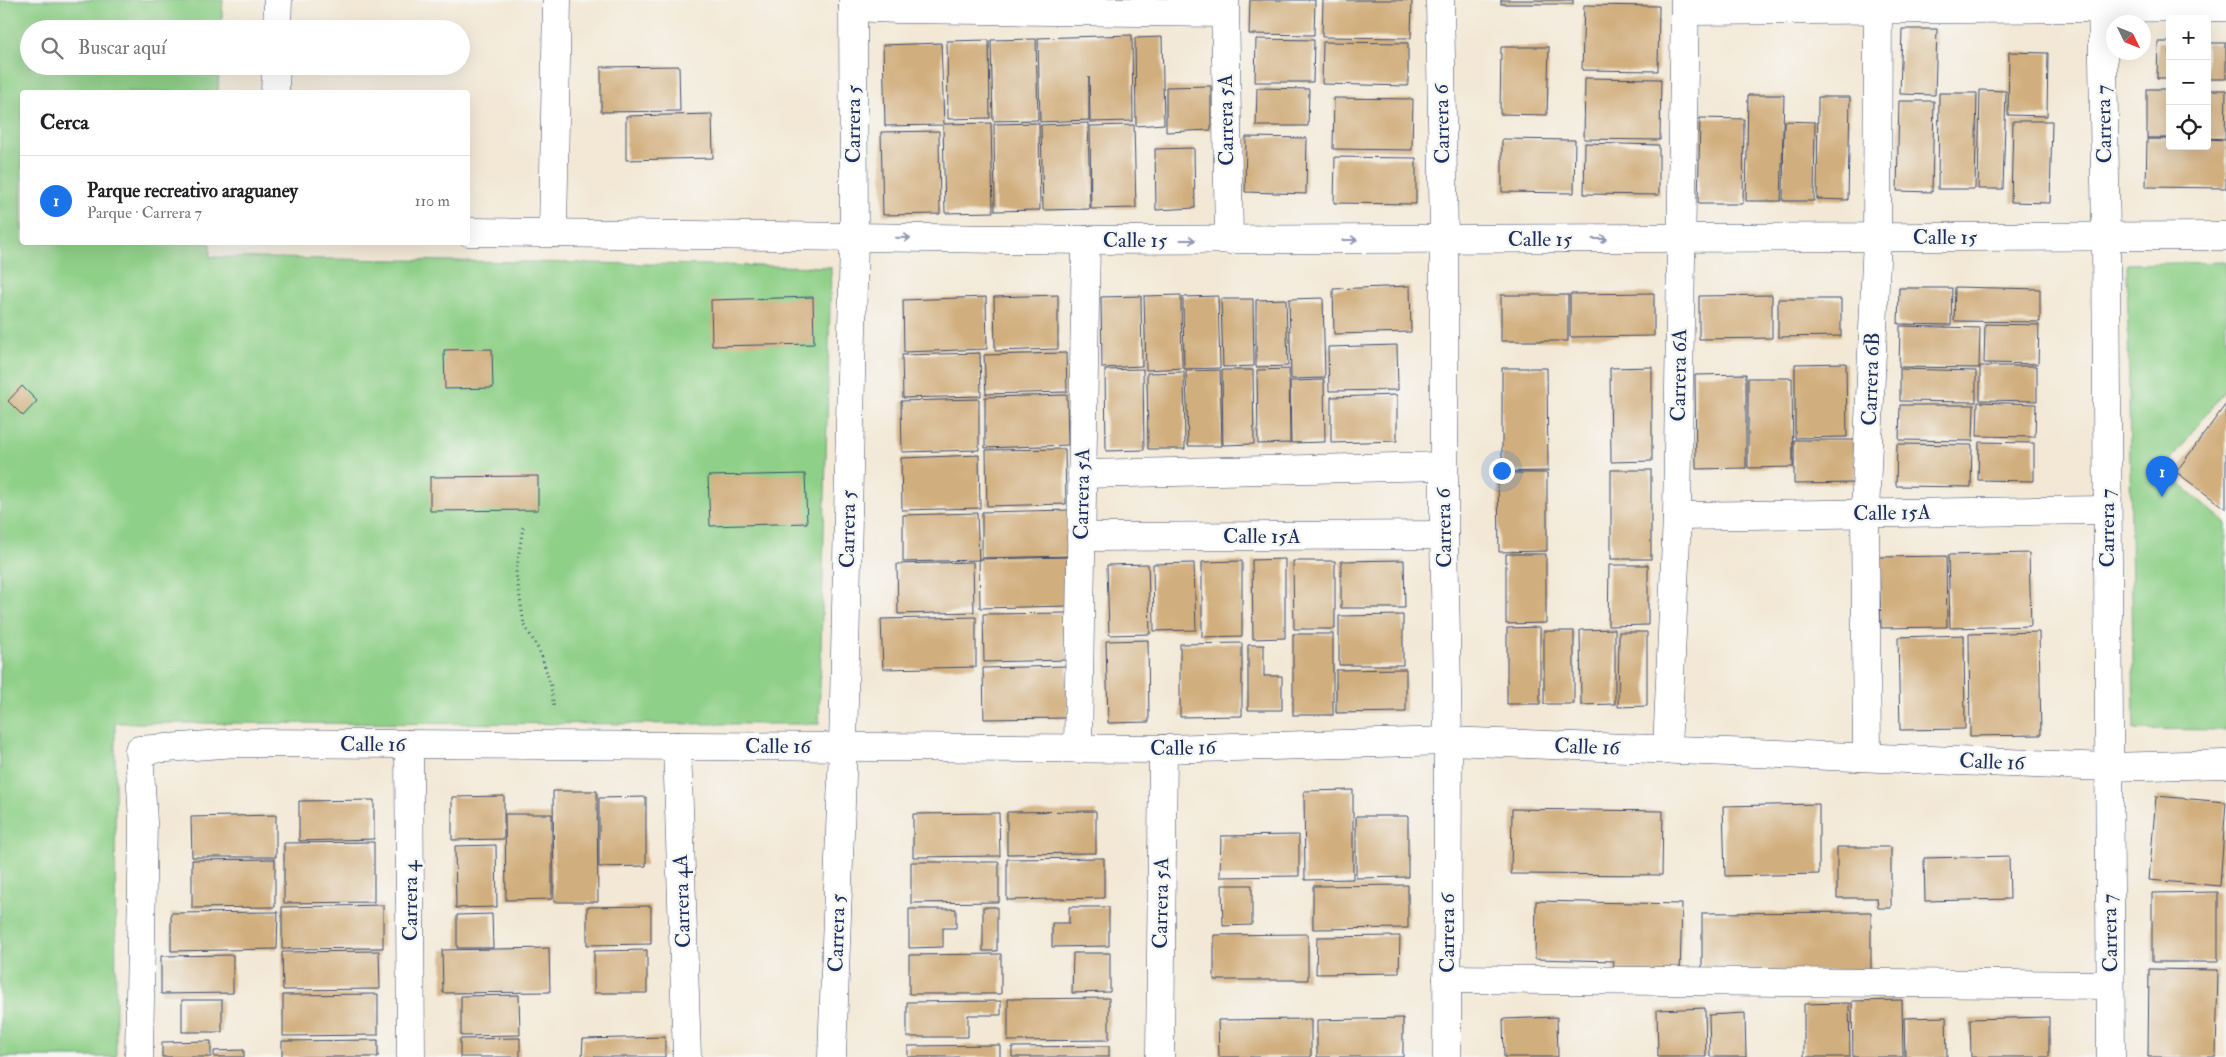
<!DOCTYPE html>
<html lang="es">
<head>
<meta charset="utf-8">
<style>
	body { margin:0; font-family:"IM FELL Double Pica",serif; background:#f2f2f2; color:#202124 }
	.controls { position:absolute; right:15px; top:15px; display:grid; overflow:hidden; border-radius:5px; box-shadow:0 5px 20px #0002 }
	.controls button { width:45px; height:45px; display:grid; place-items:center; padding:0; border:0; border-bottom:1px solid #e0e0e0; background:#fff; color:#202124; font:25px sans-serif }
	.compass { position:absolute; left:2106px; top:15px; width:45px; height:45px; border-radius:50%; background:#fff; box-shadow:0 5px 20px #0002; rotate:133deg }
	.you { position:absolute; left:1501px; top:470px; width:18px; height:18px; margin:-12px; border:4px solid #fff; border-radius:50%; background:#1a73e8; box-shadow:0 0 0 8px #1a73e833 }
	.badge { display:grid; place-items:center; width:32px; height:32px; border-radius:50%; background:#1a73e8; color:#fff; font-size:16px; font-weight:700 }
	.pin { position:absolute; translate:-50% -41px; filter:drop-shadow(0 1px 2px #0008) }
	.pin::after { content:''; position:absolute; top:26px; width:18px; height:15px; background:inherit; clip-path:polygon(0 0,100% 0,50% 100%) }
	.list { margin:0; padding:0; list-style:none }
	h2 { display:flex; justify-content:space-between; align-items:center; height:65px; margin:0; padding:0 20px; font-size:21px }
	h2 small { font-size:16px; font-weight:400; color:#757577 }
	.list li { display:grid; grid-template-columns:32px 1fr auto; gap:15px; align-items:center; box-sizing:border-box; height:90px; padding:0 20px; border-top:1px solid #e0e0e0 }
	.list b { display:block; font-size:19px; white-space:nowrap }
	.list p { margin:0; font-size:16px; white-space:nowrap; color:#757577 }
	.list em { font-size:16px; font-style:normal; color:#757577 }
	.icon { flex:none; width:28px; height:28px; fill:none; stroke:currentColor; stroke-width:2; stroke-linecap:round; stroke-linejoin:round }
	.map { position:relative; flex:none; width:2226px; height:1057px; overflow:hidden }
	.search { position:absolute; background:#fff; box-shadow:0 5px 20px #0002; left:20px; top:20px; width:450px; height:55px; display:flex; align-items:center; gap:12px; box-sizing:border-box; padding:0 18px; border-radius:28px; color:#757577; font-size:19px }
	.panel { position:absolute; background:#fff; box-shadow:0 5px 20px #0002; left:20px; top:90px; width:450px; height:155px; border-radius:5px }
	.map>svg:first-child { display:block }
</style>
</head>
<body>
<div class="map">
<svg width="2226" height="1057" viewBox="0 0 2226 1057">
	<rect width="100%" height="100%" fill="#f6f6f2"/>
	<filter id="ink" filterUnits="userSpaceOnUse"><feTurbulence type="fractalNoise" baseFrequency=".02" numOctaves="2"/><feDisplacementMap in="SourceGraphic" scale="10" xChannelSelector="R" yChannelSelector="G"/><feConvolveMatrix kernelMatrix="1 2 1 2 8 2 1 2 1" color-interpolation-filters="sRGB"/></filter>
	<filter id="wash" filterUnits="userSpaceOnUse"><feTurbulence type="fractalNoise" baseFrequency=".0096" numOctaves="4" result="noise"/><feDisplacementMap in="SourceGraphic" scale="20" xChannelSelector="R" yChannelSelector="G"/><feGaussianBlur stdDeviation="1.12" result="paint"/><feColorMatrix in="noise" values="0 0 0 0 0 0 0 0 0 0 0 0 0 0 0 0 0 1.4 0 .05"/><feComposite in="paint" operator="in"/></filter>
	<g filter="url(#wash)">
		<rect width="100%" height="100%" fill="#f3e8d5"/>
		<!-- green -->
		<g fill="#8fd088" stroke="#558073">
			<path d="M0 0H223L221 29H29V66H219L218 92H22V242L210 243V257L831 267 819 724 115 723 116 1057H0Z"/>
			<path d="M2226 262V389L2163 470 2226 523V730L2134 729 2127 264Z"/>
		</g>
		<g id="blocks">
			<!-- building -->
			<g fill="#d1ae7d">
				<path d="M1250 0H1315L1314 35 1249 34Z"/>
				<path d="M1323 0H1412L1411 38 1322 37Z"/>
				<rect x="1501" y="0" width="72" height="4"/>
				<path d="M1584 5 1659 6 1658 71 1582 70Z"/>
				<path d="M1902 29H1937L1935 95 1900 94Z"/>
				<path d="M1132 35 1133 121 1090 122 1089 77V120L1040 122 1038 38Z"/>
				<path d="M1162 37 1164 124 1136 126 1135 38Z"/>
				<path d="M1036 39 1038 120 993 121 991 40Z"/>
				<path d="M1256 39 1314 40 1313 82H1255Z"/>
				<path d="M989 40 990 118 948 119 947 41Z"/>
				<path d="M1323 42 1408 43V86L1322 84Z"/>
				<path d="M2158 42H2170V78H2157Z"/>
				<path d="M941 43 944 124 991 123 993 212 945 213 943 125 885 126 883 45Z"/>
				<rect x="2207" y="43" width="19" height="36"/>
				<path d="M1501 47H1549L1547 115 1500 114Z"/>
				<path d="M2009 52 2048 53 2047 116 2008 115Z"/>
				<path d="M679 66 680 111 601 112V67Z"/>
				<path d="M1585 78 1661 79 1660 140 1584 139Z"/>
				<path d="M1211 86V130L1166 132V87Z"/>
				<path d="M1257 88 1309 89 1308 126H1256Z"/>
				<rect x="2147" y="89" width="23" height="49"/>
				<path d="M1980 90 2006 91 2003 189H1978Z"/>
				<path d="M2207 90H2226L2225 139 2207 138Z"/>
				<path d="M1939 93H1977L1975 189H1938Z"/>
				<path d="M1748 95H1784L1781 201H1746Z"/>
				<path d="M1818 97H1850L1848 200 1817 199Z"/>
				<path d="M1334 98 1413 99 1412 150 1333 149Z"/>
				<path d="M1899 101H1934L1932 192 1897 191Z"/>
				<path d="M712 114 713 158 626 160V116Z"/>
				<path d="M1700 118 1744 119 1743 204H1698Z"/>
				<path d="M1784 121 1815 122 1814 201H1783Z"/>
				<path d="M2013 121H2052L2050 203 2011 202Z"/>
				<path d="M1039 123 1040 210 995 211 994 124Z"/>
				<path d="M1088 123 1090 209 1043 210 1041 125Z"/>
				<path d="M1134 125 1136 208 1091 209 1090 126Z"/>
				<path d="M939 131 940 214 883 215 881 132Z"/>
				<path d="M1246 137 1307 138 1306 194 1245 192Z"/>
				<path d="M1502 139 1575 140 1574 193 1502 192Z"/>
				<path d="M2147 139H2170V146H2207V139L2226 140V188L2146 187Z"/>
				<path d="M1585 143 1659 145V195L1584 194Z"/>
				<path d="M1194 148 1195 208 1156 210 1155 149Z"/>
				<path d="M1335 157 1416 158V204L1334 203Z"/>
				<path d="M1410 286 1411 332 1334 334 1333 289Z"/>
				<path d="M1955 287 2040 289V322L1954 321Z"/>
				<path d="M1899 288H1952L1951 325 1898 324Z"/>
				<path d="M1654 293V336L1570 337V294Z"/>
				<path d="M1058 295V349L995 351 994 297Z"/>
				<path d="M1181 295 1182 368 1146 370 1144 296Z"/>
				<rect x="1501" y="295" width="67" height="46"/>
				<path d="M1772 295V338L1699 339V296Z"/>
				<path d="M1141 296 1142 366 1102 368 1101 297Z"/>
				<path d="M1218 296 1220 368 1184 369 1183 297Z"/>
				<path d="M813 297 814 344 712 346 711 300Z"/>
				<path d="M986 297 987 349 904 352 903 300Z"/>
				<path d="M1323 298 1325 378 1291 379 1289 299Z"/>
				<path d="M1221 299H1253L1254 366 1223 367Z"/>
				<path d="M1286 299 1288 366 1256 367V300Z"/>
				<path d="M1778 299H1841V336L1778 337Z"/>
				<path d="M1985 324 2039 325 2038 364 1984 363Z"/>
				<path d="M1900 326 1980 328 1979 368 1899 367Z"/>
				<path d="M1397 345 1398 390 1329 391 1328 347Z"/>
				<path d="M492 349 493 388 445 389 444 350Z"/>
				<path d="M980 353 981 396 903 398 902 355Z"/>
				<path d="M1066 353 1067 392 986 394 984 355Z"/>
				<path d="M1846 363 1847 437 1795 438V364Z"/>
				<path d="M1980 366H2037V401L1980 400Z"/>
				<path d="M1652 367V461L1611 462 1610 368Z"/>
				<path d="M1502 368H1547L1548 471 1502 472Z"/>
				<path d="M1143 369 1144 450 1106 451 1105 370Z"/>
				<path d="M1289 369 1290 443 1258 444 1257 370Z"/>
				<path d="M1900 369 1976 371V402L1900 401Z"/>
				<path d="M1220 370 1222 446H1188L1186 371Z"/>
				<path d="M1222 370H1253L1254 444 1223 445Z"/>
				<path d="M1184 372 1185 449H1148L1147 373Z"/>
				<path d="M1746 374V468L1696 469 1695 375Z"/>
				<path d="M1748 378H1792L1793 467 1748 468Z"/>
				<path d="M1324 380 1325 442 1291 443 1290 381Z"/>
				<path d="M22 386 37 401 23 416 8 401Z"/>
				<path d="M1067 395 1068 445 985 448V397Z"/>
				<path d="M1397 395V441L1331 443V397Z"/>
				<path d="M979 399V450L902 452 901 401Z"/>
				<path d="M1978 402 2036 404 2035 437 1977 436Z"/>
				<path d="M2226 404V509L2176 472Z"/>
				<path d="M1900 405H1974L1973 441 1899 440Z"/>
				<path d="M1794 440H1855V483L1794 484Z"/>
				<path d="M1979 442 2034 443V481L1978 480Z"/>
				<path d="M1897 444 1972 445 1971 487 1896 486Z"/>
				<path d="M1065 449 1066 504 987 506 986 450Z"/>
				<path d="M979 455 980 508 902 510 901 458Z"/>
				<rect x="1611" y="470" width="40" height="89"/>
				<path d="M1498 473H1547V551L1499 552Z"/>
				<path d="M805 474 807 523 710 526 708 476Z"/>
				<path d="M538 476V510L430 511V477Z"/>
				<path d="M1069 510 1070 556 982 558V512Z"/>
				<path d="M977 513 979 560 903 562V515Z"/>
				<path d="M2029 553 2031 626 1950 628 1948 555Z"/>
				<path d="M1506 554H1546V623L1506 624Z"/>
				<path d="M1946 556 1947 627 1881 628 1879 557Z"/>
				<path d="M1069 557 1070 606 980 608 979 559Z"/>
				<path d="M1285 559V638L1253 639 1252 560Z"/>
				<path d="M1404 560 1405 608H1341V561Z"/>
				<path d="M1242 561V636L1202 637V562Z"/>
				<path d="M1293 561H1335V629H1294Z"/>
				<path d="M973 562 974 612 898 614 897 564Z"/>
				<path d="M1194 563 1196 630 1154 631 1153 564Z"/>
				<path d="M1148 564 1150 634 1109 635 1107 565Z"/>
				<path d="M1609 565H1648V625L1608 626Z"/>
				<path d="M1067 613 1068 660 984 662 983 614Z"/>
				<path d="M1403 615V665H1339V616Z"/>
				<path d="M976 617V667L883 669 881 619Z"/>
				<path d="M1540 627V704H1507V628Z"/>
				<path d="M1615 629V704L1581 705 1580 630Z"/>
				<rect x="1544" y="631" width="30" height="73"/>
				<path d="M1619 632H1647V706L1618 707Z"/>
				<path d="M2039 632 2041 735 1970 736 1969 634Z"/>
				<rect x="1293" y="634" width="40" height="81"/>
				<path d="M1964 635 1965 729 1900 730 1898 637Z"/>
				<path d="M1148 640 1149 722 1108 723 1106 641Z"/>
				<path d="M1242 643V716L1180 717V644Z"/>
				<path d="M1248 645H1264V676H1282V710H1248Z"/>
				<path d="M1067 666 1068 718 984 719 983 668Z"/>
				<path d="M1406 669V712L1336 713V670Z"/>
				<path d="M1353 790V879L1305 880 1304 791Z"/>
				<path d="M553 791H597L598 902H554Z"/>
				<path d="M504 796V839L452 840V797Z"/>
				<path d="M2156 796 2226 802 2220 886 2149 880Z"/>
				<path d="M646 797V866L599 867V798Z"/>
				<path d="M374 800V839L299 841V801Z"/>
				<path d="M1819 804V874L1725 876 1723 806Z"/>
				<path d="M1512 809 1663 811 1662 875 1511 874Z"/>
				<path d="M1096 811V853L1007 854V812Z"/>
				<path d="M999 813 1000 856 913 857V814Z"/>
				<path d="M505 814H552V899L506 900Z"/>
				<path d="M276 815V857H192L191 817Z"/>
				<path d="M1356 816H1408V877L1356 878Z"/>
				<path d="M1299 835V876L1220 877 1221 836Z"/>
				<path d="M374 842V902L284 903V843Z"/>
				<path d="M496 845 497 907 456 908 455 846Z"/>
				<path d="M1837 847H1891V908H1878L1877 898H1837Z"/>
				<path d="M2009 856 2010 899 1925 901 1924 858Z"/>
				<path d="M1104 858V898L1007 900V859Z"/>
				<path d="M275 859V907L192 908V860Z"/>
				<path d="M911 862H999V902L911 903Z"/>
				<path d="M1222 885H1252V925L1223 926Z"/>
				<path d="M1408 885V928L1313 929V886Z"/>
				<path d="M2218 892V962H2152V893Z"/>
				<path d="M1536 901 1682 904 1680 974 1613 973 1614 961 1535 959Z"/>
				<path d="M383 905V948L282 949V907Z"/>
				<path d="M651 906V944L587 945V907Z"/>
				<rect x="983" y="907" width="14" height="44"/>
				<path d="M1069 907H1109V946L1052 947V923H1069Z"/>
				<path d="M909 909H956V928H943V947L909 948Z"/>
				<path d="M278 912 277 949 171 951V913Z"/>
				<path d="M1871 912V971L1702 972V913Z"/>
				<path d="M492 914 493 948H457V915Z"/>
				<path d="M1308 934V980H1214V935Z"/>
				<path d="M1400 936 1399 973 1316 974 1317 937Z"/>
				<path d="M549 948 550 992 443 993 442 950Z"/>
				<path d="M647 950V993H594V951Z"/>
				<path d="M379 951 380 989 283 990 282 952Z"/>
				<path d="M1073 953H1110V992L1072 993Z"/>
				<path d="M1001 954V994H909V955Z"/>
				<path d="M233 955V993L161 994V956Z"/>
				<path d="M2149 969 2218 970 2216 1057H2148Z"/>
				<path d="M378 994V1035L283 1036V995Z"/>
				<path d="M519 995 520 1035 461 1036V996Z"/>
				<path d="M1109 998V1040L1008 1041V999Z"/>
				<rect x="182" y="1000" width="40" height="32"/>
				<path d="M1902 1000 1903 1057H1853L1852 1001Z"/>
				<path d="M1001 1001V1015H968V1037H907V1002Z"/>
				<path d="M1849 1003 1850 1057H1804V1004Z"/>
				<path d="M1705 1008 1706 1057H1658L1657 1010Z"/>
				<path d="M1745 1013 1746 1057H1710L1709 1015Z"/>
				<path d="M1557 1017 1558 1057H1504L1503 1019Z"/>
				<path d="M1946 1017 1947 1057H1905L1904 1018Z"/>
				<path d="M2049 1017V1057H1971L1970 1019Z"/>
				<path d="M1403 1018V1057H1317V1020Z"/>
				<path d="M1311 1019V1057H1219L1218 1020Z"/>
				<path d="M665 1037V1057H582L583 1039Z"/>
				<path d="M520 1038V1057H460V1039Z"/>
				<path d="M378 1040V1057H282V1041Z"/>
				<path d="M211 1041V1057H162V1042Z"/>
				<path d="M1000 1045V1057H908V1046Z"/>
				<path d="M1109 1046V1057H1012V1047Z"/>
				<path d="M244 1050V1057H214V1051Z"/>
			</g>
		</g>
	</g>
	<g filter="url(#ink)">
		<use href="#blocks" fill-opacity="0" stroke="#3b4b70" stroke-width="1"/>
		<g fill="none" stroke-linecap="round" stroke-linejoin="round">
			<!-- minor casing -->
			<g stroke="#3b4b70" stroke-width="29">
				<g id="minor">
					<path d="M1225 0 1229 240"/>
					<path d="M1440 0 1444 239V535L1448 741 1447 1057"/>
					<path d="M2102 0 2106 236 2111 1057"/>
					<path d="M853 7 897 9 1224 13"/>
					<path d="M1686 11 2226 7"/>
					<path d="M277 29 278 0"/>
					<path d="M275 92 276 66"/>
					<path d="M468 232 1086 240 2226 236"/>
					<path d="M553 233 557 0"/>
					<path d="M1082 474 1443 466"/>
					<path d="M1677 516 2106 510"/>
					<path d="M1081 537 1444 535"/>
					<path d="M409 744 411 1057"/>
					<path d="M677 746 687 1057"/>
					<path d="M1078 749 1086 240"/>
					<path d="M1667 750 1677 516 1685 0"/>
					<path d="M1867 757 1865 513 1877 238 1878 0"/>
					<path d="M1447 979 2110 985"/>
					<path d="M139 1057 143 822 139 750 236 743 1163 749 1448 741 2108 767 2226 764"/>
					<path d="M832 1057 843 747 854 238 853 0"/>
					<path d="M1160 1057 1163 749"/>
				</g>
			</g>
			<!-- path -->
			<path stroke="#3b4b70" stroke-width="3" stroke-dasharray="1 4" stroke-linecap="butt" d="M523 527 516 573 524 624 541 654 551 686 554 709"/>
			<!-- minor -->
			<use href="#minor" stroke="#fff" stroke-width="28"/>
		</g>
		<!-- one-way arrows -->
		<defs><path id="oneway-shaft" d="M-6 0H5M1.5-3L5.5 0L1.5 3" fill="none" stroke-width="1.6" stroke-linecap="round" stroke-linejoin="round" transform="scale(1.25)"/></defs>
		<g stroke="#8d97ae">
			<use href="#oneway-shaft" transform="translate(903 238) rotate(1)"/>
			<use href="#oneway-shaft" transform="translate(1600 239)"/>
			<use href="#oneway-shaft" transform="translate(1188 240)"/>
			<use href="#oneway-shaft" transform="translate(1350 240)"/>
		</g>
	</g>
	<g text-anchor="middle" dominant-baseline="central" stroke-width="5" stroke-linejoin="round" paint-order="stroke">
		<!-- street labels -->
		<g font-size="21" fill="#1b2f5e" stroke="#f6f6f2">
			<text transform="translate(1226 120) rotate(-91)">Carrera 5A</text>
			<text transform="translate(853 124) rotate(-90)">Carrera 5</text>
			<text transform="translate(1442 124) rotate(-91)">Carrera 6</text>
			<text transform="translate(2104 124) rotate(-91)">Carrera 7</text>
			<text x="1945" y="237">Calle 15</text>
			<text x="1540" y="239">Calle 15</text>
			<text x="1135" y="240">Calle 15</text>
			<text transform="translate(1679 375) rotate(-89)">Carrera 6A</text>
			<text transform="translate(1871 379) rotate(-88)">Carrera 6B</text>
			<text transform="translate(1082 494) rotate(-89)">Carrera 5A</text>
			<text transform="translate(1892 513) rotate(-1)">Calle 15A</text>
			<text transform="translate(1444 528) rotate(-91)">Carrera 6</text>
			<text transform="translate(2107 528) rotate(-90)">Carrera 7</text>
			<text transform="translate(848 529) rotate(-89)">Carrera 5</text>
			<text x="1262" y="536">Calle 15A</text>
			<text x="373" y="744">Calle 16</text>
			<text x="778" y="746">Calle 16</text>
			<text transform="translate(1587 747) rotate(2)">Calle 16</text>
			<text transform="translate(1183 748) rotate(-1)">Calle 16</text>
			<text transform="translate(1992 762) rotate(2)">Calle 16</text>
			<text transform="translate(410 901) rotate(-90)">Carrera 4</text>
			<text transform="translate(682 901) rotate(-92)">Carrera 4A</text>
			<text transform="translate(1161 903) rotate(-89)">Carrera 5A</text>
			<text transform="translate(837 933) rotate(-88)">Carrera 5</text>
			<text transform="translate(1447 933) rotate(-90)">Carrera 6</text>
			<text transform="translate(2110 933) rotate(-91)">Carrera 7</text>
		</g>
	</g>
</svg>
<div class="controls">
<button>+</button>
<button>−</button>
<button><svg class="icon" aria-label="locate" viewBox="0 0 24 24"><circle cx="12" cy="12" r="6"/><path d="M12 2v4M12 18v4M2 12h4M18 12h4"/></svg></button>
</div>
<svg class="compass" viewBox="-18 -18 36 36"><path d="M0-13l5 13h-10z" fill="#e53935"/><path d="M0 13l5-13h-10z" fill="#757577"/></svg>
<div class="you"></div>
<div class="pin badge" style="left:2162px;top:497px">1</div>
<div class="search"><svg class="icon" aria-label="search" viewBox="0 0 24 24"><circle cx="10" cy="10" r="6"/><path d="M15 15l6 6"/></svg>Buscar aquí</div>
<section class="panel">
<h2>Cerca<small></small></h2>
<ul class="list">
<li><span class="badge">1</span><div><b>Parque recreativo araguaney</b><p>Parque · Carrera 7</p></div><em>110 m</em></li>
</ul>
</section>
</div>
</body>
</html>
